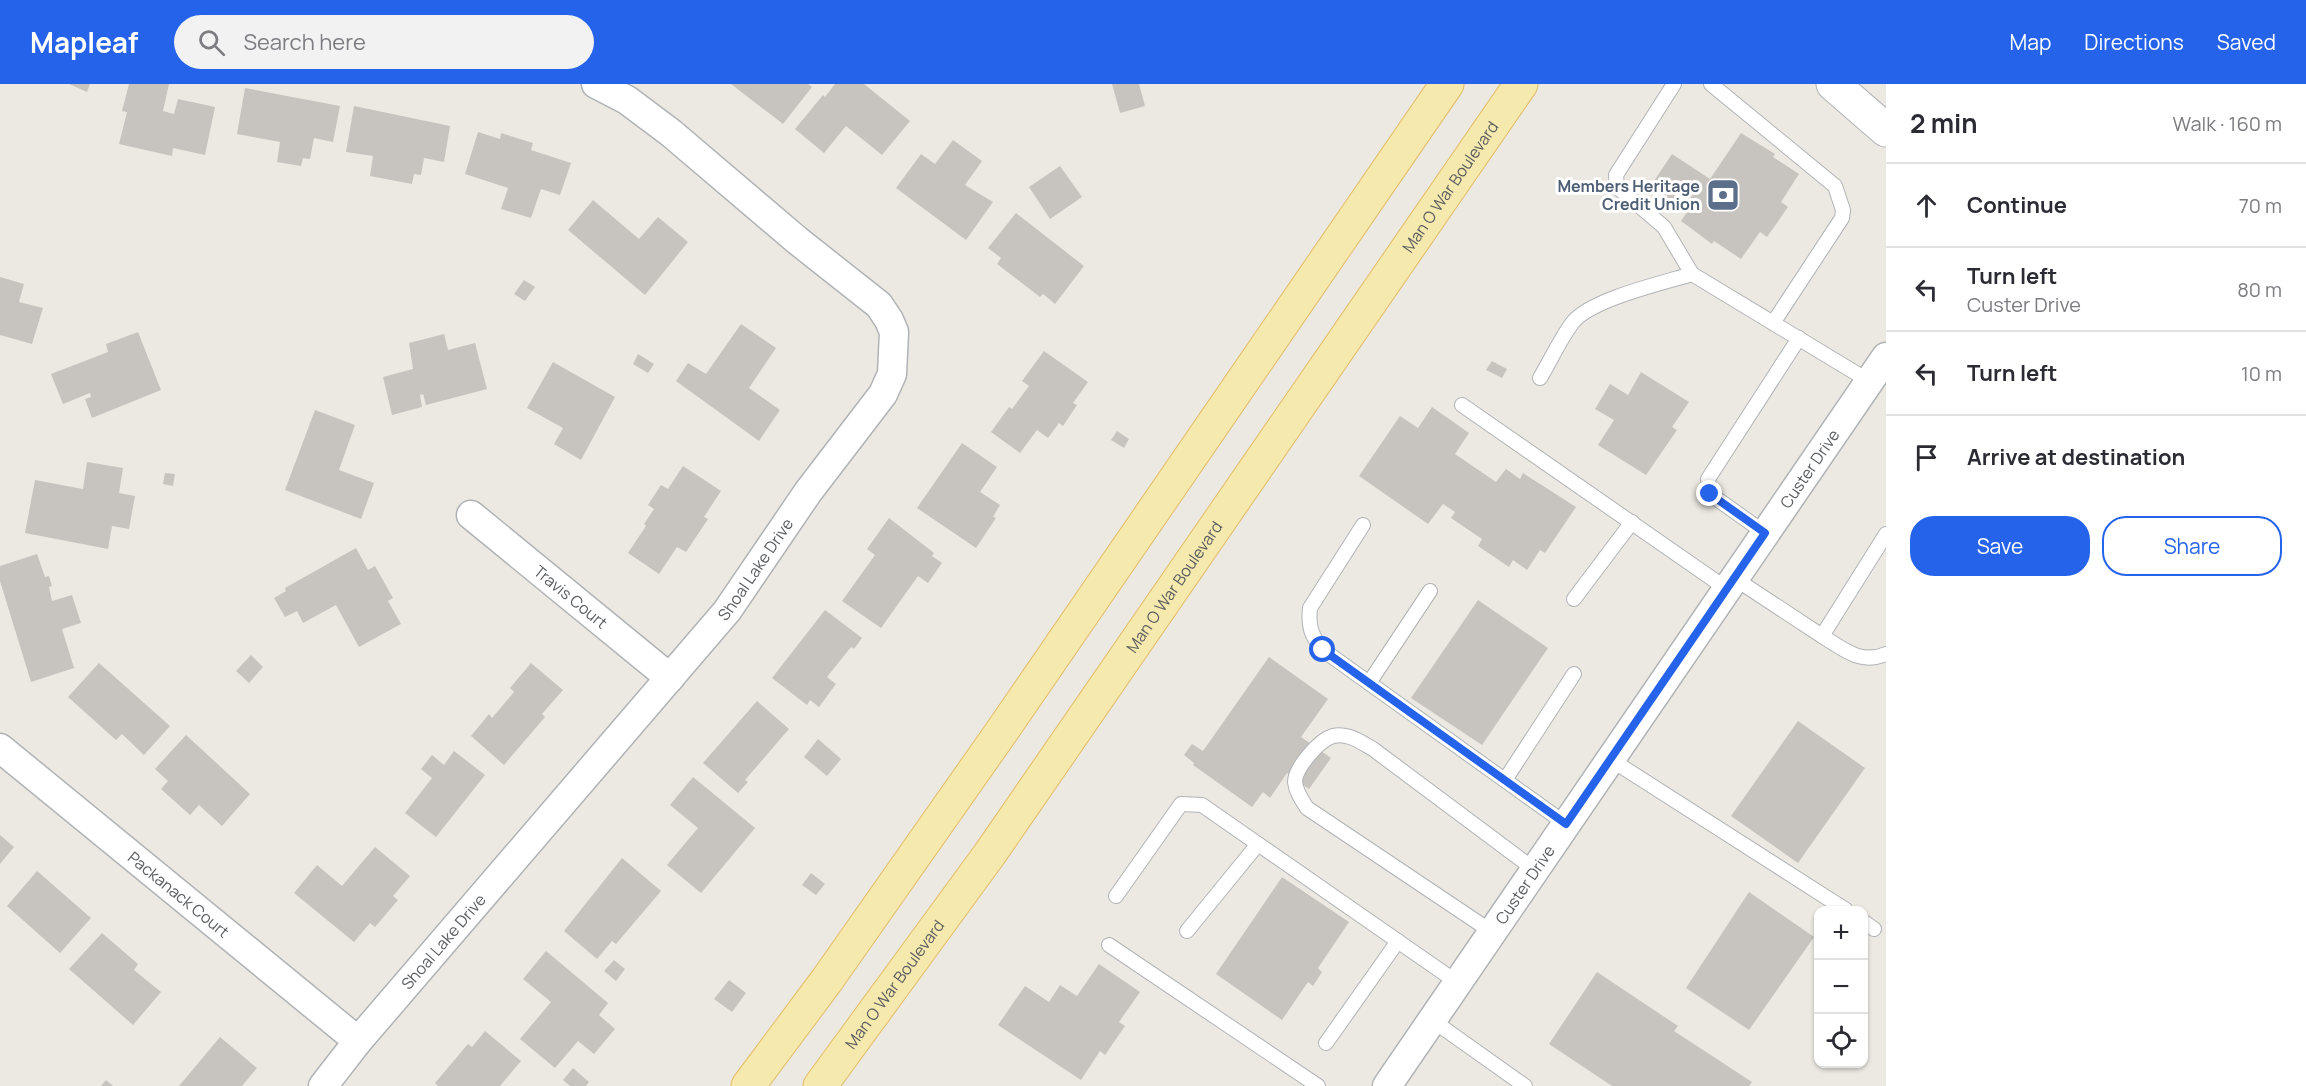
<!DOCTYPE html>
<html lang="en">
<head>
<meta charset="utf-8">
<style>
	body { margin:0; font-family:Manrope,sans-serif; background:#f2f2f3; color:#2b2b33 }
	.controls { position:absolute; right:18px; bottom:18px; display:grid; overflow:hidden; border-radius:12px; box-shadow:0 2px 4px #0004 }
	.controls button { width:54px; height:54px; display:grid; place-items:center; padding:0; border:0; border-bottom:2px solid #e1e1e2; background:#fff; color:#2b2b33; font:30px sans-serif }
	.stop { position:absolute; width:18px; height:18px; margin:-14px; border:4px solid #2563eb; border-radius:50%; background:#fff }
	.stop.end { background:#2563eb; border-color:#fff; box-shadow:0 2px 6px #0008 }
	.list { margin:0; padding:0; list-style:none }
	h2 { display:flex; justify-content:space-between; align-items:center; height:78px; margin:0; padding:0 24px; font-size:26px }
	h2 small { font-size:20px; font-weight:400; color:#7c7c81 }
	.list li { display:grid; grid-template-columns:39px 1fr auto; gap:18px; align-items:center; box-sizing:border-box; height:84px; padding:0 24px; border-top:2px solid #e1e1e2 }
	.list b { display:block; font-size:22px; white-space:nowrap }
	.list p { margin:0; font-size:20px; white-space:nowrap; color:#7c7c81 }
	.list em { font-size:20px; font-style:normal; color:#7c7c81 }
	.actions { display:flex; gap:12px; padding:18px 24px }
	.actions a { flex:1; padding:14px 0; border:2px solid #2563eb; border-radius:24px; text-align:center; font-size:21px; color:#2563eb }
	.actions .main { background:#2563eb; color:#fff }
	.icon { flex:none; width:33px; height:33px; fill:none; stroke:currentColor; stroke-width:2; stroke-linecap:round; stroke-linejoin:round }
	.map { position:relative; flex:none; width:1886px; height:1002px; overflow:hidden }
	header { display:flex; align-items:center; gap:36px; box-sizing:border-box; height:84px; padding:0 30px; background:#2563eb; color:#fff }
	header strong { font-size:28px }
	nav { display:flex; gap:33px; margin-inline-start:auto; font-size:21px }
	.search { width:420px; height:54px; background:#f2f2f3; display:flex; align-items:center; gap:15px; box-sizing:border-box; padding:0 21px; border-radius:33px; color:#7c7c81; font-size:22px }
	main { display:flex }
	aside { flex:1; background:#fff }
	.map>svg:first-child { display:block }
</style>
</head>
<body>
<header>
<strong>Mapleaf</strong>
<div class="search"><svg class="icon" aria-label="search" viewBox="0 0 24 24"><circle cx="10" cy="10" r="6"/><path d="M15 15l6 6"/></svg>Search here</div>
<nav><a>Map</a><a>Directions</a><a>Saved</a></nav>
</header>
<main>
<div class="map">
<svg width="1886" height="1002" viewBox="0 0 1886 1002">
	<rect width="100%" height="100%" fill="#ece9e2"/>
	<!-- building -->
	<g fill="#c7c4bf">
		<path d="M69 0H90L87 8Z"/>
		<path d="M129 0H169L163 27 174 30 178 15 215 23 205 71 173 64 172 72 119 60 127 28 122 27Z"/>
		<path d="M731 0H808L812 3 783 40Z"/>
		<path d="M835 0H864L910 37 882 71 846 42 824 69 795 45 823 11 825 13Z"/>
		<path d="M1112 0H1139L1145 22 1120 29Z"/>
		<path d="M245 4 340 22 333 58 314 54 310 75 303 74 301 82 277 78 280 58 237 50Z"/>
		<path d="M354 22 450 42 444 78 424 74 421 91 414 90 412 100 370 92 373 72 346 68Z"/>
		<path d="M478 48 500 55 501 49 533 59 531 66 571 79 560 111 541 105 531 134 501 125 508 104 465 90Z"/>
		<path d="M1741 49 1775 70 1773 73 1799 90 1781 118 1788 123 1767 153 1760 148 1741 175 1714 157 1712 160 1681 137 1687 128 1650 103 1672 70 1710 95Z"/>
		<path d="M953 56 982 77 965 101 993 118 966 156 896 104 921 70 935 80Z"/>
		<path d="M1060 82 1082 113 1050 135 1029 103Z"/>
		<path d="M593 116 639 155 658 133 688 158 645 211 568 146Z"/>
		<path d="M1016 129 1084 182 1055 220 1043 210 1040 213 997 180 1001 174 988 164Z"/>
		<path d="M0 193 24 200 19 218 43 224 32 260 0 251Z"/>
		<path d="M524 196 535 203 525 217 514 210Z"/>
		<path d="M741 240 776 264 749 304 780 326 759 357 676 297 688 279 706 290Z"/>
		<path d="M138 248 161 306 92 334 85 315 91 313 90 309 63 320 51 290 108 268 106 260Z"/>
		<path d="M444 250 448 266 475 259 487 305 426 321 423 310 420 311 422 323 392 331 383 293 413 285 409 259Z"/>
		<path d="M1044 267 1088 298 1073 319 1077 321 1063 342 1059 339 1048 354 1037 346 1020 369 991 348 1009 323 1012 325 1029 302 1022 297Z"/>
		<path d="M638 270 654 280 648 289 633 280Z"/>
		<path d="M1492 277 1507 285 1502 294 1486 286Z"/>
		<path d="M553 278 615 313 581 376 554 360 563 344 527 324Z"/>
		<path d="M1641 288 1689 318 1672 343 1677 346 1646 391 1598 361 1614 336 1595 325 1610 300 1628 311Z"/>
		<path d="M1432 323 1469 349 1455 370 1496 398 1506 385 1520 395 1523 389 1576 423 1545 469 1540 466 1527 486 1513 476 1509 483 1478 462 1482 455 1451 434 1455 428 1443 420 1428 440 1359 392 1400 332 1418 344Z"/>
		<path d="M315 326 355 341 339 386 374 399 361 435 285 406Z"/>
		<path d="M1117 347 1129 355 1124 364 1111 356Z"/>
		<path d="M962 359 997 383 980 408 1000 421 993 433 996 434 976 464 917 424Z"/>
		<path d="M87 378 123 384 119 409 135 412 129 445 112 442 108 465 25 449 35 396 83 405Z"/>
		<path d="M683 382 721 407 704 433 708 435 686 468 677 463 659 490 628 469 646 442 644 440 654 425 648 421 661 401 668 405Z"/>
		<path d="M165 389 175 390 173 402 163 400Z"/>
		<path d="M889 434 934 469 932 472 942 479 928 499 918 492 881 544 842 517 875 471 867 465Z"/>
		<path d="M356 464 368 486 375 482 393 514 388 517 401 540 359 563 336 521 303 539 297 527 285 533 274 514 286 507 285 504Z"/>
		<path d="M37 470 45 493 49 492 52 502 49 503 52 517 72 511 81 539 62 545 74 584 31 598 0 497V482Z"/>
		<path d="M1478 516 1548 564 1482 661 1411 614Z"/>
		<path d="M825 526 862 554 854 565 851 563 827 593 836 600 819 623 810 616 807 621 772 594Z"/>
		<path d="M251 571 263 583 249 599 236 587Z"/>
		<path d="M1269 573 1328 615 1301 653 1331 674 1309 705 1287 689 1270 714 1263 708 1252 723 1193 681 1194 679 1184 671 1192 660 1203 667Z"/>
		<path d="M99 579 170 642 144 671 122 650 116 656 68 613Z"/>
		<path d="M531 579 563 606 542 630 545 633 504 681 471 652 489 630 492 634 514 608 510 604Z"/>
		<path d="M757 617 789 645 745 696 748 698 738 709 703 679Z"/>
		<path d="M1798 637 1865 684 1798 779 1731 732Z"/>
		<path d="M186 651 250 710 222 742 199 721 190 731 161 705 168 697 155 685Z"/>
		<path d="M818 655 841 675 827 692 804 673Z"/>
		<path d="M454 667 485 691 436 753 405 729 432 694 421 685 432 671 444 681Z"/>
		<path d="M693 693 755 744 701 809 667 781 698 744 670 721Z"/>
		<path d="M0 751 14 763 0 780Z"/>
		<path d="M375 763 410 792 393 812 398 816 375 843 370 839 354 858 294 809 317 781 342 802Z"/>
		<path d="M622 774 661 807 616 860 612 857 597 875 564 847Z"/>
		<path d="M37 787 91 834 60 869 7 822Z"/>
		<path d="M811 789 825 800 816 811 802 801Z"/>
		<path d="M1282 793 1349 838 1318 884 1322 888 1313 902 1308 898 1282 936 1216 890Z"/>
		<path d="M1749 808 1814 853 1749 946 1686 904Z"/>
		<path d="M102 849 138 880 134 886 161 908 133 941 69 885Z"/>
		<path d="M546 867 608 919 599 931 615 945 594 970 578 957 555 984 520 955 551 918 523 895Z"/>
		<path d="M614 876 625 885 616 897 604 887Z"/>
		<path d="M1099 880 1140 908 1119 938 1125 942 1105 971 1100 967 1081 996 998 941 1025 902 1049 918 1060 901 1077 912Z"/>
		<path d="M1597 888 1678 942 1674 947 1752 998 1749 1002H1612L1549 960Z"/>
		<path d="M729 896 746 909 732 928 714 915Z"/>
		<path d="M485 947 521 977 500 1002H438L435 999 468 960 472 963Z"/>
		<path d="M220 953 257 984 242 1002H179Z"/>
		<path d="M573 984 589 998 586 1002H570L563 996Z"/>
		<path d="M106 996 113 1002H101Z"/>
	</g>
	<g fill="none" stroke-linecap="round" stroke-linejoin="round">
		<!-- service casing -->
		<g stroke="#b0b3b6" stroke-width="16">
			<g id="service">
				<path d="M1674 0 1616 91 1617 103 1664 143 1692 190 1869 297"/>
				<path d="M1711 0 1835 102 1843 126 1842 134 1773 239"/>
				<path d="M1540 294C1551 276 1560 255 1573 238 1592 215 1663 199 1692 190"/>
				<path d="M1462 321 1727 505"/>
				<path d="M1363 441 1310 524C1308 543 1311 551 1323 566L1566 740"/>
				<path d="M1765 449 1710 410 1708 395 1799 254"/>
				<path d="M1734 494 1822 552 1886 450"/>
				<path d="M1574 515 1632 438"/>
				<path d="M1822 552C1843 565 1861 581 1886 570"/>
				<path d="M1369 599 1430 507"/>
				<path d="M1610 675 1846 826"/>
				<path d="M1505 696 1574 590"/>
				<path d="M1116 812 1181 720 1202 721 1458 899"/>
				<path d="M1864 838 1874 845"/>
				<path d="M1187 847 1258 760"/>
				<path d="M1492 848 1307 724C1302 716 1296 708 1295 698 1295 684 1319 656 1333 652 1348 648 1362 659 1373 665L1535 786"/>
				<path d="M1109 861 1318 1002"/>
				<path d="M1432 936 1525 1002"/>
				<path d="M1326 959 1398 857"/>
			</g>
		</g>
		<!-- minor casing -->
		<g stroke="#b0b3b6" stroke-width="31">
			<g id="minor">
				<path id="s1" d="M471 431 670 594"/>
				<path id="s2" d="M0 664 358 957"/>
				<path id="s3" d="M323 1002 358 957 727 527 808 408 883 310 892 290 894 248 889 236 879 221 798 157 671 49 627 16 596 0"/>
				<path id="s4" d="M1387 1002 1886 273"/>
			</g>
		</g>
		<!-- tertiary casing -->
		<g stroke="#b0b3b6" stroke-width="35">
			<path id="tertiary" d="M1833 0 1886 46"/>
		</g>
		<!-- primary casing -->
		<g stroke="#e2bc65" stroke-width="35">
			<g id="primary">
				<path d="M748 1002 827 896 1002 647 1447 0"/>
				<path id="s5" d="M820 1002 989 771 1521 0"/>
			</g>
		</g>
		<!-- service -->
		<use href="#service" stroke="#fff" stroke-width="14"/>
		<!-- minor -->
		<use href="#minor" stroke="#fff" stroke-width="28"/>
		<!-- tertiary -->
		<use href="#tertiary" stroke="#fff" stroke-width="33"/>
		<!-- primary -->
		<use href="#primary" stroke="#f6e9ad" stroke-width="33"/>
	</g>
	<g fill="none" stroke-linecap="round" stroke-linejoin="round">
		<!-- route -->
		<path stroke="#2563eb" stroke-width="8" d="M1323 566 1566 740 1765 449 1710 410"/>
	</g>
	<!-- icons -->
	<defs>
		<g id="bank-square" transform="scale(1.725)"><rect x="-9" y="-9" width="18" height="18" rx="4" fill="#5c6f8a" stroke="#fff"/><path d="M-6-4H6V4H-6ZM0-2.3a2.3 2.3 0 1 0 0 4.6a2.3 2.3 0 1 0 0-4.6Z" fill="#fff"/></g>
	</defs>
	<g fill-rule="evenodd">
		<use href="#bank-square" x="1723" y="111"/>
	</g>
	<g text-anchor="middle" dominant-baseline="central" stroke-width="6" stroke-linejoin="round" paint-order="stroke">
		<!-- service labels -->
		<g font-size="16" font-weight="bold" fill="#4e5e75" stroke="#fff" text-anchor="end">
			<text x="1700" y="102">Members Heritage<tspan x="1700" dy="18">Credit Union</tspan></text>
		</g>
		<!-- street labels -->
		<g font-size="16" fill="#5b5e61" stroke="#fff">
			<text stroke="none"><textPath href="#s5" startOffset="1098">Man O War Boulevard</textPath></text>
			<text stroke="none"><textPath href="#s4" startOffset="748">Custer Drive</textPath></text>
			<text stroke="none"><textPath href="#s3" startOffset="674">Shoal Lake Drive</textPath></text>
			<text stroke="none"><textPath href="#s5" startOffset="612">Man O War Boulevard</textPath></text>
			<text stroke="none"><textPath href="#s1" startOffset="129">Travis Court</textPath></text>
			<text stroke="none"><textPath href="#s4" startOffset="244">Custer Drive</textPath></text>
			<text stroke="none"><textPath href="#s2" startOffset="231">Packanack Court</textPath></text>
			<text stroke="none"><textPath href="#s3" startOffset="188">Shoal Lake Drive</textPath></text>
			<text stroke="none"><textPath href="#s5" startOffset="126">Man O War Boulevard</textPath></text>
		</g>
	</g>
</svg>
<div class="controls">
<button>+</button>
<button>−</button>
<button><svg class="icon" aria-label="locate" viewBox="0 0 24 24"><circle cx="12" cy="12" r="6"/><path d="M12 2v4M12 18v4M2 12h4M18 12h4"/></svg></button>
</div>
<div class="stop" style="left:1323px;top:566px"></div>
<div class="stop end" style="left:1710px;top:410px"></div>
</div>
<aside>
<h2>2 min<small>Walk · 160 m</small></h2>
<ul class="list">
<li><svg class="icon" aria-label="ahead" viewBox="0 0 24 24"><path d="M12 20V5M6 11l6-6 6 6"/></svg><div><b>Continue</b></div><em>70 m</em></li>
<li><svg class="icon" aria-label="left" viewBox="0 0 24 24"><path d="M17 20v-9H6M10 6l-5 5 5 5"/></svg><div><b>Turn left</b><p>Custer Drive</p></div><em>80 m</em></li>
<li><svg class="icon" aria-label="left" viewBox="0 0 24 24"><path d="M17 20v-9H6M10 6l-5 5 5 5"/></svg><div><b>Turn left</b></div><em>10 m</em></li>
<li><svg class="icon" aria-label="arrive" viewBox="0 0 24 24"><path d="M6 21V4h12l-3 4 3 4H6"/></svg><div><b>Arrive at destination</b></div></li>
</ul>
<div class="actions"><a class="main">Save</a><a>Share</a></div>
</aside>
</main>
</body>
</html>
